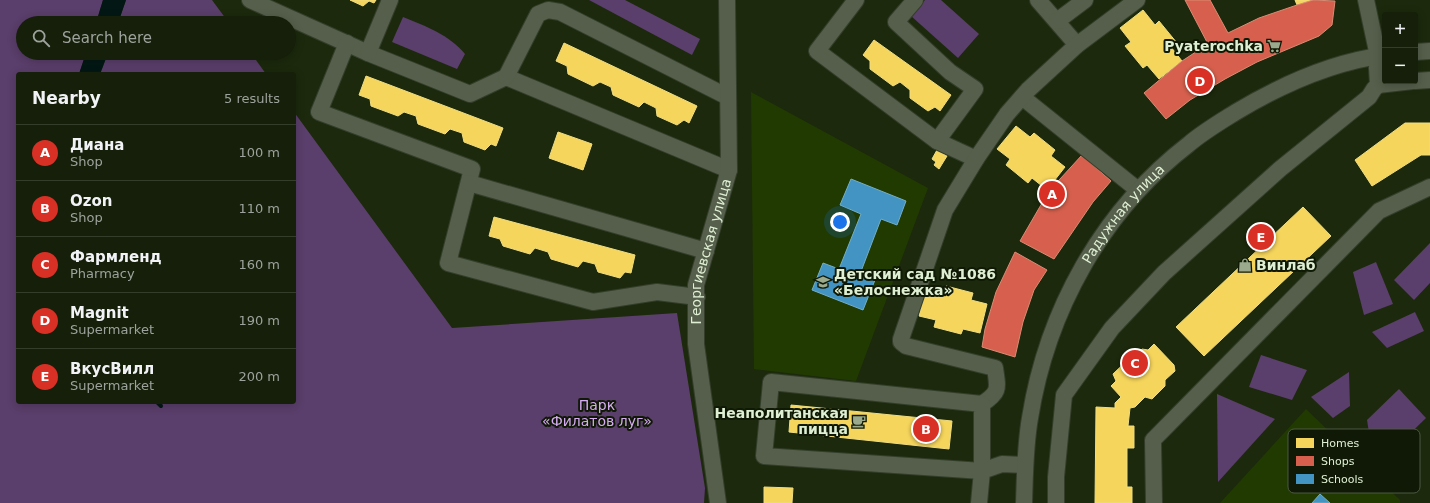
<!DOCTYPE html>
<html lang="en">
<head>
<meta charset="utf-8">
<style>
	body { margin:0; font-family:"DejaVu Sans",sans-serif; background:#222c17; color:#f1f3f6 }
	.controls { position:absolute; right:12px; top:12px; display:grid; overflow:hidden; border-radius:4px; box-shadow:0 2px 10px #0003 }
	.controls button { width:36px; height:36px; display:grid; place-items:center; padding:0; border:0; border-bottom:1px solid #343d2a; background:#151f09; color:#f1f3f6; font:20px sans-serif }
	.you { position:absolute; left:840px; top:222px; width:14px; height:14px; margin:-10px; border:3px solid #fff; border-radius:50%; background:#1a73e8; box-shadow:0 0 0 6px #1a73e833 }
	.badge { display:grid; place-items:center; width:26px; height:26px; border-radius:50%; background:#d93025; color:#fff; font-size:13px; font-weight:700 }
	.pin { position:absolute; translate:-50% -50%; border:2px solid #fff; box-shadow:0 1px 4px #0006 }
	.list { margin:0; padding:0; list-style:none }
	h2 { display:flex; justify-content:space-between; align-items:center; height:52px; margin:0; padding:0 16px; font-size:17px }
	h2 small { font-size:13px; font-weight:400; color:#9da29c }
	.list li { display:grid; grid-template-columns:26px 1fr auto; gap:12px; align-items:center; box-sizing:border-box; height:56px; padding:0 16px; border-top:1px solid #343d2a }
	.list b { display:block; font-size:15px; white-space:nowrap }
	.list p { margin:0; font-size:13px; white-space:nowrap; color:#9da29c }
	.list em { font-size:13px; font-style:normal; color:#9da29c }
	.icon { flex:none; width:22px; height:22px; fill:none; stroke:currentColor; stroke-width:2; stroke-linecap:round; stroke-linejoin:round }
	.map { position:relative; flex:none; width:1430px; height:503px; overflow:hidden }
	.search { position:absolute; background:#151f09; box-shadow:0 2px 10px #0003; left:16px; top:16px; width:280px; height:44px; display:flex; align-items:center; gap:10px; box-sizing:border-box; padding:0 14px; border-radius:22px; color:#9da29c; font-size:15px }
	.panel { position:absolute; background:#151f09; box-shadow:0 2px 10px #0003; left:16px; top:72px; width:280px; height:332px; border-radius:4px }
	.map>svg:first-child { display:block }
</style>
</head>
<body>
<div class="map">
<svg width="1430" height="503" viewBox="0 0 1430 503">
	<rect width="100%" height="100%" fill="#1c290c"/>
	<!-- built -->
	<g fill="#213a02">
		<path d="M751 92 928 188 856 381 754 369Z"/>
		<path d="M1306 409 1400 500V503H1220Z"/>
	</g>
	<!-- green -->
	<g fill="#5a3e6b">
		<path d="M0 0H103L96 23H23V53H86L79 74H18V402H294V112L452 328 677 313 705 488 704 503H0Z"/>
		<path d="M126 0H212L229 23H118Z"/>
		<path d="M589 0H625L700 39 692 55Z"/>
		<path d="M925 0H941L979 34 958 58 911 16Z"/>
		<path d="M403 17C426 26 449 35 465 54L457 69 392 42Z"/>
		<path d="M108 53H251L266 74H100Z"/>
		<path d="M1430 243V283L1414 300 1394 280Z"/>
		<path d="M1376 262 1393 304 1364 315 1353 272Z"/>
		<path d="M1415 312 1424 331 1387 348 1372 332Z"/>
		<path d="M1261 355 1307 370 1292 400 1249 387Z"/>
		<path d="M1349 372 1350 406 1333 418 1311 397Z"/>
		<path d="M1399 389 1426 418 1382 461 1372 452 1367 420Z"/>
		<path d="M1217 394 1275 419 1218 482Z"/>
	</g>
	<!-- water -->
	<g fill="#031814">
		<path d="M103 0H126L118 23H96Z"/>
		<path d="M86 53H108L100 74H79Z"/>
	</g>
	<!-- homes -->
	<g fill="#f6d55c" stroke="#efdd80">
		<path d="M350 0H376L374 3 369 1 363 6Z"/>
		<path d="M1295 0H1313L1297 5Z"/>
		<path d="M1143 10 1155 25 1159 21 1177 43 1171 47 1182 61 1159 79 1147 65 1143 68 1125 46 1131 42 1120 28Z"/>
		<path d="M874 40 951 95 940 111 935 107 928 111 910 98V90L900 82 893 86 870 69V61L863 55Z"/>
		<path d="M564 43 697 106 689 123 684 120 677 125 657 116 656 108 644 102 639 107 613 95 611 87 600 82 593 86 568 74 567 66 556 61Z"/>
		<path d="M366 76 503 128 496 146 491 144 485 150 464 142 462 133 450 129 445 134 418 124 416 116 404 112 398 116 371 106 370 99 359 95Z"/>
		<path d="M1405 123H1430V155H1421L1372 186 1355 160Z"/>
		<path d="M1016 126 1030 137 1034 133 1055 150 1051 156 1065 167 1047 190 1032 178 1028 183 1006 165 1010 159 997 149Z"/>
		<path d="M558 132 592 144 583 170 549 158Z"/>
		<path d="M937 150 947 156 939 169 934 165 936 162 932 159Z"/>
		<path d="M1303 207 1331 236 1204 356 1176 327Z"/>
		<path d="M494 217 635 255 631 273 625 272 620 278 598 272 595 264 583 261 578 267 551 259 548 252 535 248 530 254 503 246 500 239 489 236Z"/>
		<path d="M946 286 973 293 971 300 987 304 980 333 963 329 961 334 934 327 936 320 919 316 926 287 944 292Z"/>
		<path d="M1154 344 1174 365 1175 371 1165 380V386L1152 399 1145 397 1135 407 1130 408 1128 426H1134V448H1127V487H1132V503H1095L1096 407 1115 408V403L1121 397 1111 386 1116 381 1113 374 1135 353H1138L1142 349 1148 350Z"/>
		<path d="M791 405 952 421 949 449 789 432Z"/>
		<path d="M764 487 793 488 792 503H764Z"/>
	</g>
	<!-- shops -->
	<g fill="#d6604d" stroke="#d98b75">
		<path d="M1185 0H1210L1228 33 1259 18 1297 5 1313 0 1335 1 1332 25 1319 36 1257 62 1225 79 1190 100 1166 119 1144 93 1182 61 1208 44Z"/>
		<path d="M1082 155 1111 181 1093 202 1054 259 1020 241 1049 191Z"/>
		<path d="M1015 252 1047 270 1034 290 1023 322 1015 357 982 347 985 329 996 292Z"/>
	</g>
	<!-- schools -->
	<g fill="#4393c3" stroke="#72afc8">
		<path d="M851 179 906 201 897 225 881 219 860 274 875 280 863 310 812 290 823 263 839 269 861 214 840 205Z"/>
		<path d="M1320 494 1330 503H1312Z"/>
	</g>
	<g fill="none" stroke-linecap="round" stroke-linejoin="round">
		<!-- stream -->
		<path stroke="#031814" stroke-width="4" d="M157 402 161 406"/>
		<!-- minor casing -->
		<g stroke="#343e2b" stroke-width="18">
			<g id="minor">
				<path d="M250 0 368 53 470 94 506 77 729 170"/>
				<path d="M856 0 817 51 937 141 976 159"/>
				<path d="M915 0 896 22 950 72 975 89 937 141"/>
				<path d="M1038 0 1077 45"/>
				<path d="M1057 21 1085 0"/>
				<path d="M347 43 319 112 472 169 448 263 593 302 657 292 697 297"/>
				<path d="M1415 52 1430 51"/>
				<path d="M368 53 390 0"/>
				<path d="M506 77 538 14 548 10 560 12 728 97"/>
				<path d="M1415 81 1430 80"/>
				<path d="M1378 85 1413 81"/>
				<path d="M1022 97 1138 190"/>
				<path d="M469 183 706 251"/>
				<path d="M982 404C1000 392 998 389 995 368L906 346 901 342V339L945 210 976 159 1007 114 1028 90 1077 45 1137 0"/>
				<path id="s1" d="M718 503 696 344V285L729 170 727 0"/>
				<path d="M979 503 982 471V404L771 382 764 456 982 471 1002 464 1025 465"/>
				<path id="s2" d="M1024 503C1025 475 1025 446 1030 418 1047 311 1102 211 1189 144 1203 132 1220 122 1236 112 1281 85 1332 62 1385 55"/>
				<path d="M1056 503V477L1064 395 1112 328 1164 273 1280 169 1369 97 1374 89 1378 85 1377 68 1378 56 1366 0"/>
				<path d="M1154 503 1153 440 1379 211 1430 187"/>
			</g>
		</g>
		<!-- minor -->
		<use href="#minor" stroke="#555f4b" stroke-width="16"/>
	</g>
	<!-- icons -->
	<defs>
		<g id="supermarket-bare" transform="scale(1.08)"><path d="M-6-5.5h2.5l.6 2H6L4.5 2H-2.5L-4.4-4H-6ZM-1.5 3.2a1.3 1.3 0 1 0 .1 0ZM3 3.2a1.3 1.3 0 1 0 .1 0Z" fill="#9baa8d" stroke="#0f1905" stroke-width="2.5" paint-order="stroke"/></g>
		<g id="shop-bare" transform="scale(1.08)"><path d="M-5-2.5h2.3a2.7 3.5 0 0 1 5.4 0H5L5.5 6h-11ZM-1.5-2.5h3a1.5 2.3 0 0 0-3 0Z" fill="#9baa8d" stroke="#0f1905" stroke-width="2.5" paint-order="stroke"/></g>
		<g id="school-bare" transform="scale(1.08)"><path d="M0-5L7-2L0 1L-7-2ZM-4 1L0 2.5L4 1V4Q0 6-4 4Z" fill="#9baa8d" stroke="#0f1905" stroke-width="2.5" paint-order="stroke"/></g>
		<g id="cafe-bare" transform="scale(1.08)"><path d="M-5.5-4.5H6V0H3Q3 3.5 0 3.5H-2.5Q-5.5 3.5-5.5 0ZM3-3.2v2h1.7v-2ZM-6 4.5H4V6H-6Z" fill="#9baa8d" stroke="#0f1905" stroke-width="2.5" paint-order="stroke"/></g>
	</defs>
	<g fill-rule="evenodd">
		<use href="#supermarket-bare" x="1274" y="46"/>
		<use href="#shop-bare" x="1245" y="265"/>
		<use href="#school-bare" x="823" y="282"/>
		<use href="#cafe-bare" x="859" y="421"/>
	</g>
	<g text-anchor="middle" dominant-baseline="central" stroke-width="4" stroke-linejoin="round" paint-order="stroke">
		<!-- poi labels -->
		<g font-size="14" font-weight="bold" fill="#dfefd3" stroke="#0f1905" text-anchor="end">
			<text x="1263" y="46">Pyaterochka</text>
			<text x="1256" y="265" text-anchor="start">Винлаб</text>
			<text x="834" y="274" text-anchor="start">Детский сад №1086<tspan x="834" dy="16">«Белоснежка»</tspan></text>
			<text x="848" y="413">Неаполитанская<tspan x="848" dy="16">пицца</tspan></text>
		</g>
		<!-- street labels -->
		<g font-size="14" fill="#dfefd3" stroke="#0f1905">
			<text stroke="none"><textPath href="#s2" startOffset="313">Радужная улица</textPath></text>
			<text stroke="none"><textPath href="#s1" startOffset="255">Георгиевская улица</textPath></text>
		</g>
		<!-- park labels -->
		<g font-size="14" fill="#d6acf2" stroke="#0f1905">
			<text x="597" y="405">Парк<tspan x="597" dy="16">«Филатов луг»</tspan></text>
		</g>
	</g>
	<!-- legend -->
	<rect x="1288" y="429" width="132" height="64" rx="6" fill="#0f1905" stroke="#4d5943" stroke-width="1"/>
	<rect x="1296" y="438" width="18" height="10" fill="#f6d55c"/>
	<rect x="1296" y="456" width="18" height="10" fill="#d6604d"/>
	<rect x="1296" y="474" width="18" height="10" fill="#4393c3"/>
	<g font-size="11" fill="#dfefd3">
		<text x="1321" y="447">Homes</text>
		<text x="1321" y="465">Shops</text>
		<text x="1321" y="483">Schools</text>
	</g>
</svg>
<div class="controls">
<button>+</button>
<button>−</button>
</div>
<div class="you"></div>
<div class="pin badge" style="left:1052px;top:194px">A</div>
<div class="pin badge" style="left:926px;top:429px">B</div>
<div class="pin badge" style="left:1135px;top:363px">C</div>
<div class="pin badge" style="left:1200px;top:81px">D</div>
<div class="pin badge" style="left:1261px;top:237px">E</div>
<div class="search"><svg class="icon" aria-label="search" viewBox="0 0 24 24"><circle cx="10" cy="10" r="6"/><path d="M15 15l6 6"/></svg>Search here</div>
<section class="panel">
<h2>Nearby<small>5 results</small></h2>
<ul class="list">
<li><span class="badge">A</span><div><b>Диана</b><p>Shop</p></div><em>100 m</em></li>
<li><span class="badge">B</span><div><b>Ozon</b><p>Shop</p></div><em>110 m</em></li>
<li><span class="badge">C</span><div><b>Фармленд</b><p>Pharmacy</p></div><em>160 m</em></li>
<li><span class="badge">D</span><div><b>Magnit</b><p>Supermarket</p></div><em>190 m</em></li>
<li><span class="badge">E</span><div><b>ВкусВилл</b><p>Supermarket</p></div><em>200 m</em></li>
</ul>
</section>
</div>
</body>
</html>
